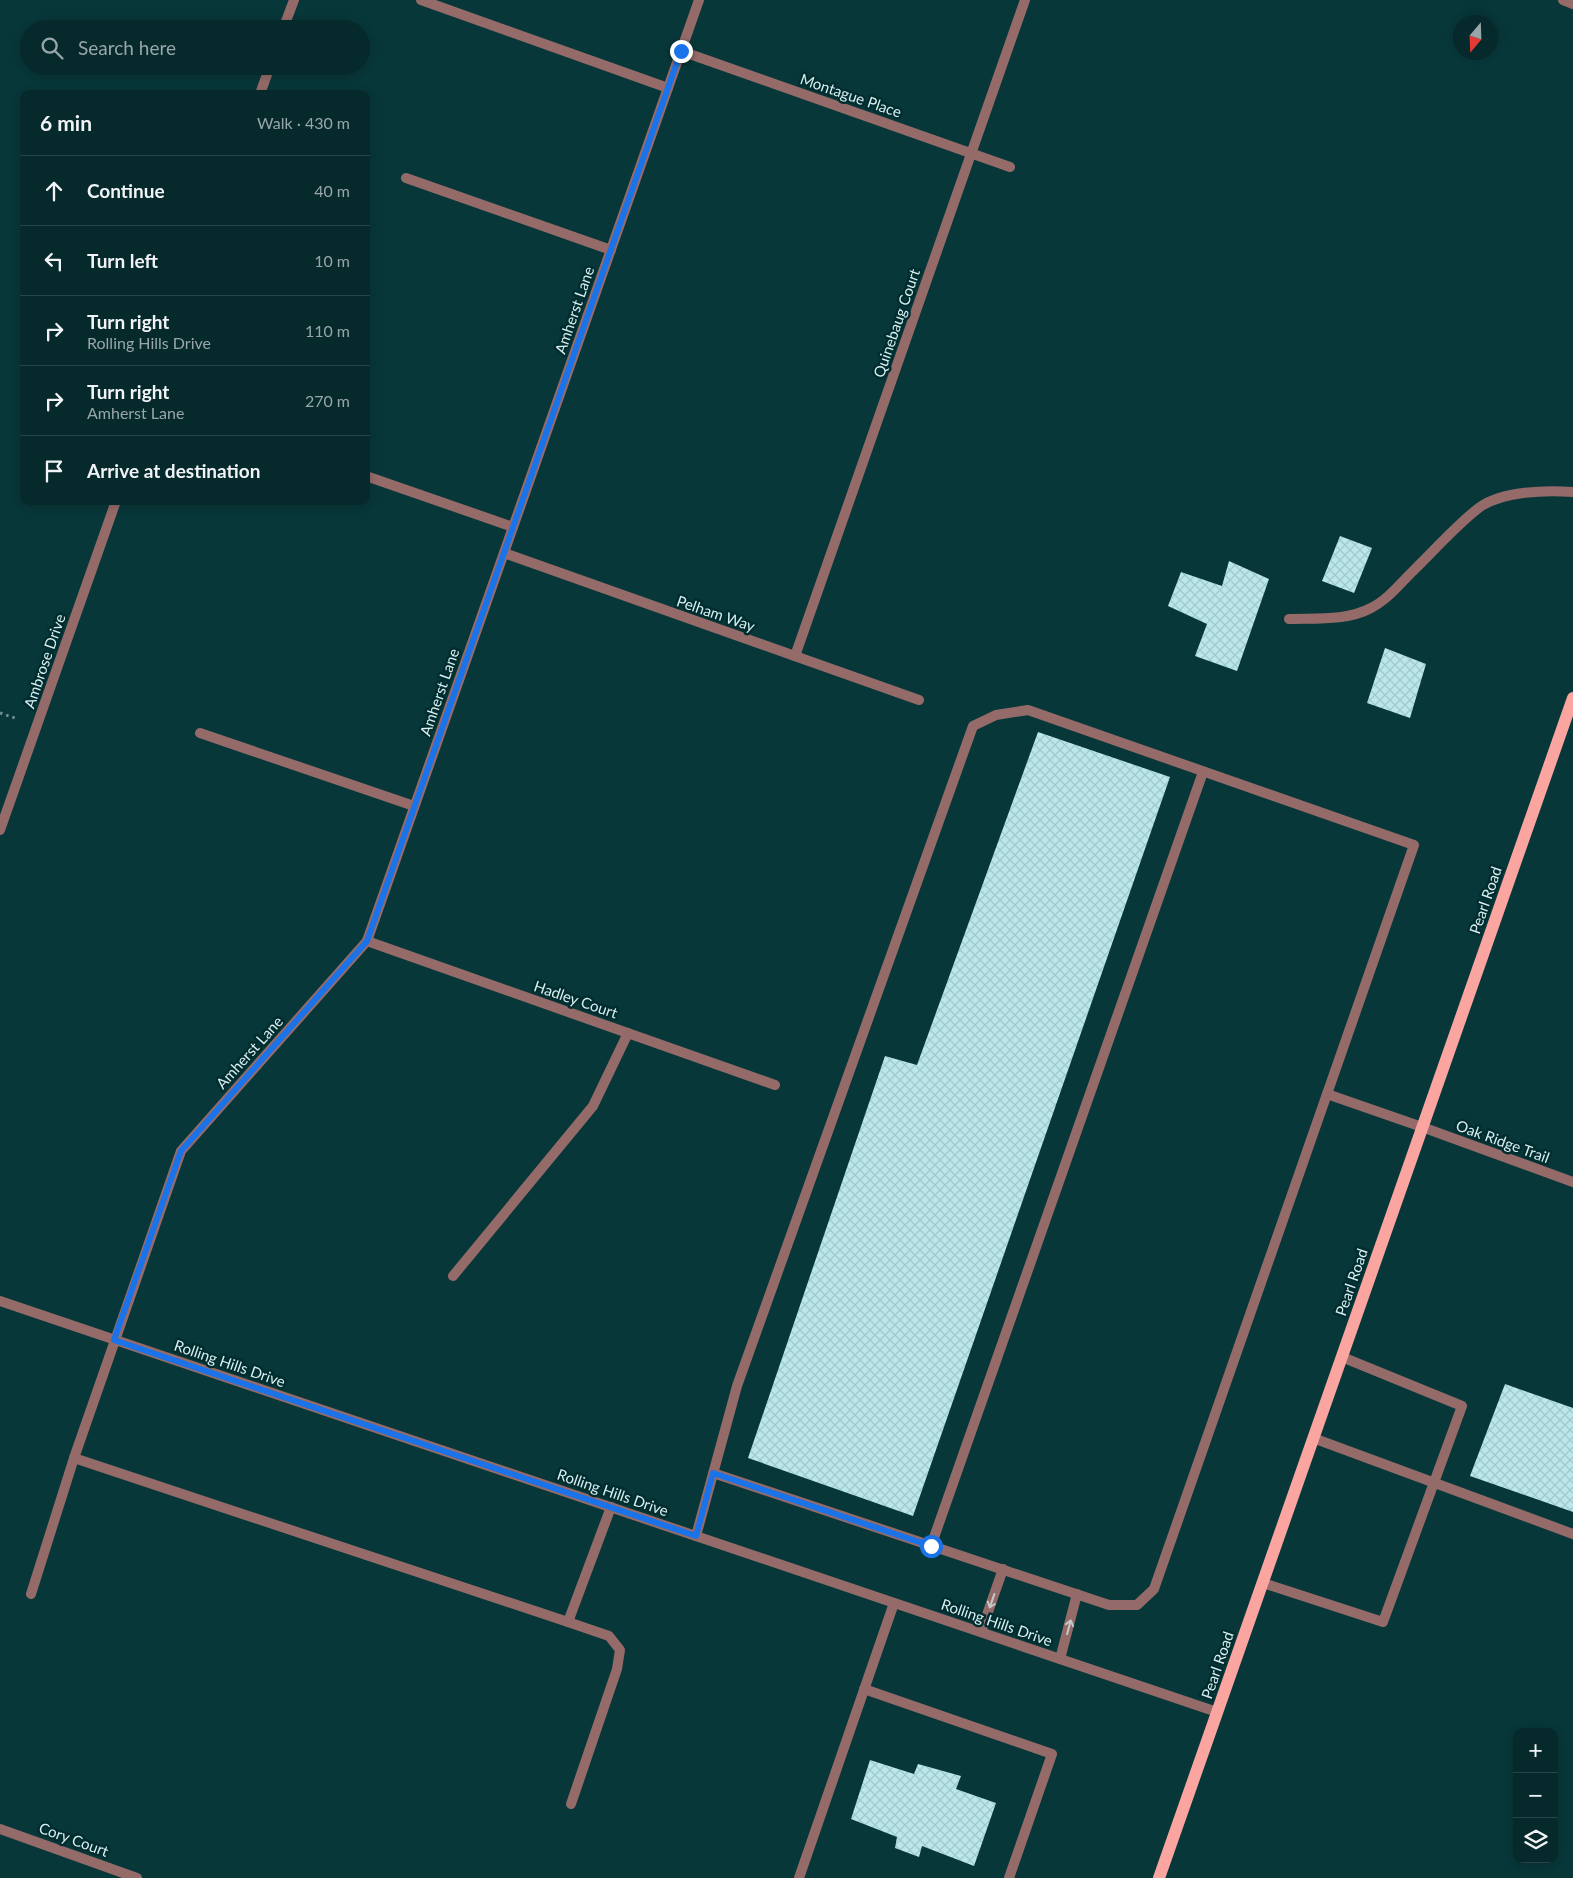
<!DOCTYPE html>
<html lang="en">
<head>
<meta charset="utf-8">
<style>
	body { margin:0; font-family:Lato,sans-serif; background:#0f3133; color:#f1f3f6 }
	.controls { position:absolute; right:15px; bottom:15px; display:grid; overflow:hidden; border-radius:10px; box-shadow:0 2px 8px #0003 }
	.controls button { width:45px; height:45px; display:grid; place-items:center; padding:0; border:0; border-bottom:1px solid #274547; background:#06292b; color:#f1f3f6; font:25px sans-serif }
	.compass { position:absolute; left:1453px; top:15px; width:45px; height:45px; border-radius:50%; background:#06292b; box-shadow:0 2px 8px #0003; rotate:199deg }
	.stop { position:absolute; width:15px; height:15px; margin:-11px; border:4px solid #1a73e8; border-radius:50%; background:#fff }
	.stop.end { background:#1a73e8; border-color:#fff; box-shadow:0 1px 5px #0008 }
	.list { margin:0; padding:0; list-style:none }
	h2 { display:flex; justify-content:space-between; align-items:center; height:65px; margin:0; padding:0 20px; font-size:21px }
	h2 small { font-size:16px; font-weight:400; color:#98a6a9 }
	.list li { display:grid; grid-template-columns:32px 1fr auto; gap:15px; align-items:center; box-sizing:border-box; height:70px; padding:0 20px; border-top:1px solid #274547 }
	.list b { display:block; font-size:19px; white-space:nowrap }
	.list p { margin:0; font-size:16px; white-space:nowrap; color:#98a6a9 }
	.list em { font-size:16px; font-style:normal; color:#98a6a9 }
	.icon { flex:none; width:28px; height:28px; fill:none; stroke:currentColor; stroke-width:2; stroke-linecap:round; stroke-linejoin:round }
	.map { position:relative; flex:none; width:1573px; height:1878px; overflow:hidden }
	.search { position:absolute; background:#06292b; box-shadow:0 2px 8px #0003; left:20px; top:20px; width:350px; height:55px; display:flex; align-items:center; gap:12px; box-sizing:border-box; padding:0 18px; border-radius:28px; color:#98a6a9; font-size:19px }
	.panel { position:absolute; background:#06292b; box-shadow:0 2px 8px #0003; left:20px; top:90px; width:350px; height:415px; border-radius:10px }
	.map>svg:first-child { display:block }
</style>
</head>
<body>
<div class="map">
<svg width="1573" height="1878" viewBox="0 0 1573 1878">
	<defs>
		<pattern id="building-cross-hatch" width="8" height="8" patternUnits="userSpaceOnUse" patternTransform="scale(1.25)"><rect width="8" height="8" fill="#bae8ea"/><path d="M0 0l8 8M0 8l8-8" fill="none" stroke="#a2c8ca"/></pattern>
	</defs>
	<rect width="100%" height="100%" fill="#083739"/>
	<!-- building -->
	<g fill="url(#building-cross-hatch)">
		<path d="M1340 536 1372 548 1354 593 1322 581Z"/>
		<path d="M1229 561 1269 579 1237 671 1195 656 1207 624 1168 606 1181 572 1222 586Z"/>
		<path d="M1385 648 1426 664 1410 718 1367 703Z"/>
		<path d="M1038 732 1170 777 913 1516 748 1458 885 1056 917 1065Z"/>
		<path d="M1505 1384 1573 1408V1512L1470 1476Z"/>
		<path d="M870 1760 914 1774 918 1764 961 1776 956 1789 996 1803 974 1866 922 1846 919 1857 895 1848 897 1837 851 1819Z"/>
	</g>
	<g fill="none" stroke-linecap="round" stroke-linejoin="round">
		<!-- path -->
		<path stroke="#6e9092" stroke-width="3" stroke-dasharray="2.5 4" stroke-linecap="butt" d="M0 713 15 718"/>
		<!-- lane -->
		<g stroke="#956b69" stroke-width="10">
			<path d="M1563 0 1573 4"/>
			<path d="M406 178 611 250"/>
			<path d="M366 476 513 527"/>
			<path d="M1289 619C1315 618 1347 621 1371 608 1387 600 1399 585 1411 573 1432 553 1457 524 1480 507 1503 491 1546 490 1573 492"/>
			<path d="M200 733 414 806"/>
			<path d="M1327 1094 1422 1127"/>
			<path d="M453 1276 593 1106 628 1033"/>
			<path d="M1313 1438 1573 1534"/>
			<path d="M696 1536 737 1386 973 726 996 715 1028 710 1414 845 1154 1589 1137 1605H1109L713 1473"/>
			<path d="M931 1546 1203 772"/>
			<path d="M1263 1583 1383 1622 1462 1406 1342 1357"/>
			<path d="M981 1632 1003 1569"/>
			<path d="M1060 1659 1077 1594"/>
			<path d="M864 1689 1052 1754 1009 1878"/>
			<path d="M799 1878 894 1603"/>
		</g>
		<!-- street -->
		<g stroke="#956b69" stroke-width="10">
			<path d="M421 0 668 88"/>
			<path d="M283 29 294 0"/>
			<path d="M681 51 1010 167"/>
			<path d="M260 94 270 66"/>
			<path d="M504 553 919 700"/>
			<path d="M795 656 1025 0"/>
			<path d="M0 830 116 501"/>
			<path d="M367 941 775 1085"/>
			<path d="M1422 1127 1573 1182"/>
			<path d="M0 1301 1217 1712"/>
			<path d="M611 1507 568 1622 74 1458 181 1151 367 941 699 0"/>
			<path d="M31 1594 74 1458"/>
			<path d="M568 1622 609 1636 620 1650 617 1669 571 1804"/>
			<path d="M0 1829 137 1878"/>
		</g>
		<!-- primary -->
		<path stroke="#fba5a1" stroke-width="12" d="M1159 1878 1573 698"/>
	</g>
	<!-- one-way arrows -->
	<defs><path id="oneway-shaft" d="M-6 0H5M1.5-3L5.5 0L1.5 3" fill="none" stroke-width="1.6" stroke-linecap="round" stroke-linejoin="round" transform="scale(1.25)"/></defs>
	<g stroke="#c5c7c8">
		<use href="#oneway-shaft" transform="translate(992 1601) rotate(109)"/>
		<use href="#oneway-shaft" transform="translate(1069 1627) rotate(-75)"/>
	</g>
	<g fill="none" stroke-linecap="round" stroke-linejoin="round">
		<!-- route -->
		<path stroke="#1a73e8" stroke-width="6" d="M681 51 367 941 181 1151 114 1340 696 1536 713 1473 931 1546"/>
	</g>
	<g text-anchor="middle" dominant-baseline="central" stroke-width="5" stroke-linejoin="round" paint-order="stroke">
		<!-- street labels -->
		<g font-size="15" fill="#d9eff0" stroke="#002d2f">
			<text transform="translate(851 95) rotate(19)">Montague Place</text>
			<text transform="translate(574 310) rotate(-71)">Amherst Lane</text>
			<text transform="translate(896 323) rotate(-71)">Quinebaug Court</text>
			<text transform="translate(716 613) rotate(19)">Pelham Way</text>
			<text transform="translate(44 661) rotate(-71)">Ambrose Drive</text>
			<text transform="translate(439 692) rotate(-71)">Amherst Lane</text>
			<text transform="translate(1485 900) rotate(-71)">Pearl Road</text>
			<text transform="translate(576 999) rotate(19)">Hadley Court</text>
			<text transform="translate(249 1052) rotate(-48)">Amherst Lane</text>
			<text transform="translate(1503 1141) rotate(20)">Oak Ridge Trail</text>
			<text transform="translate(1351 1282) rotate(-71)">Pearl Road</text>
			<text transform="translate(230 1363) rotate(19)">Rolling Hills Drive</text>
			<text transform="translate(613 1492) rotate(19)">Rolling Hills Drive</text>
			<text transform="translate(997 1622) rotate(19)">Rolling Hills Drive</text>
			<text transform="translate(1217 1665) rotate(-71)">Pearl Road</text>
			<text transform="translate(74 1839) rotate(20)">Cory Court</text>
		</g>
	</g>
</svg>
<div class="controls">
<button>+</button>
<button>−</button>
<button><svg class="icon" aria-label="layers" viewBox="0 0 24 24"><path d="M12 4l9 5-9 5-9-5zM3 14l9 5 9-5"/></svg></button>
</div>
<svg class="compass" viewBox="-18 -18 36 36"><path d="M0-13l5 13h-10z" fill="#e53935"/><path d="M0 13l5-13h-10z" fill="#98a6a9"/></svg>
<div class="stop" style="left:931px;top:1546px"></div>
<div class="stop end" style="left:681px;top:51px"></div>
<div class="search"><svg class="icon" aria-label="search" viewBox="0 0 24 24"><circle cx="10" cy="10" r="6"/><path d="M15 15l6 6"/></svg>Search here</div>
<section class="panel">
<h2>6 min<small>Walk · 430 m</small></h2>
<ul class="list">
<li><svg class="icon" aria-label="ahead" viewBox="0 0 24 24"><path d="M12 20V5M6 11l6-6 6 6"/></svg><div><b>Continue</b></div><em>40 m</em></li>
<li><svg class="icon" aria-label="left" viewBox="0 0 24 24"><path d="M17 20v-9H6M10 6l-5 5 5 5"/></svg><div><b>Turn left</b></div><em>10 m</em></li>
<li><svg class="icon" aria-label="right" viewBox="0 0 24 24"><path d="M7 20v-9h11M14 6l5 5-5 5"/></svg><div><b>Turn right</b><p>Rolling Hills Drive</p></div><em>110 m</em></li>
<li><svg class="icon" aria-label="right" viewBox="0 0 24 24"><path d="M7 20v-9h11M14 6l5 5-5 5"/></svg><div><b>Turn right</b><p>Amherst Lane</p></div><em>270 m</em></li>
<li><svg class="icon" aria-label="arrive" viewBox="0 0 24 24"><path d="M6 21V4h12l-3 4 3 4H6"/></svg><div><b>Arrive at destination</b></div></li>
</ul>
</section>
</div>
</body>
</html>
